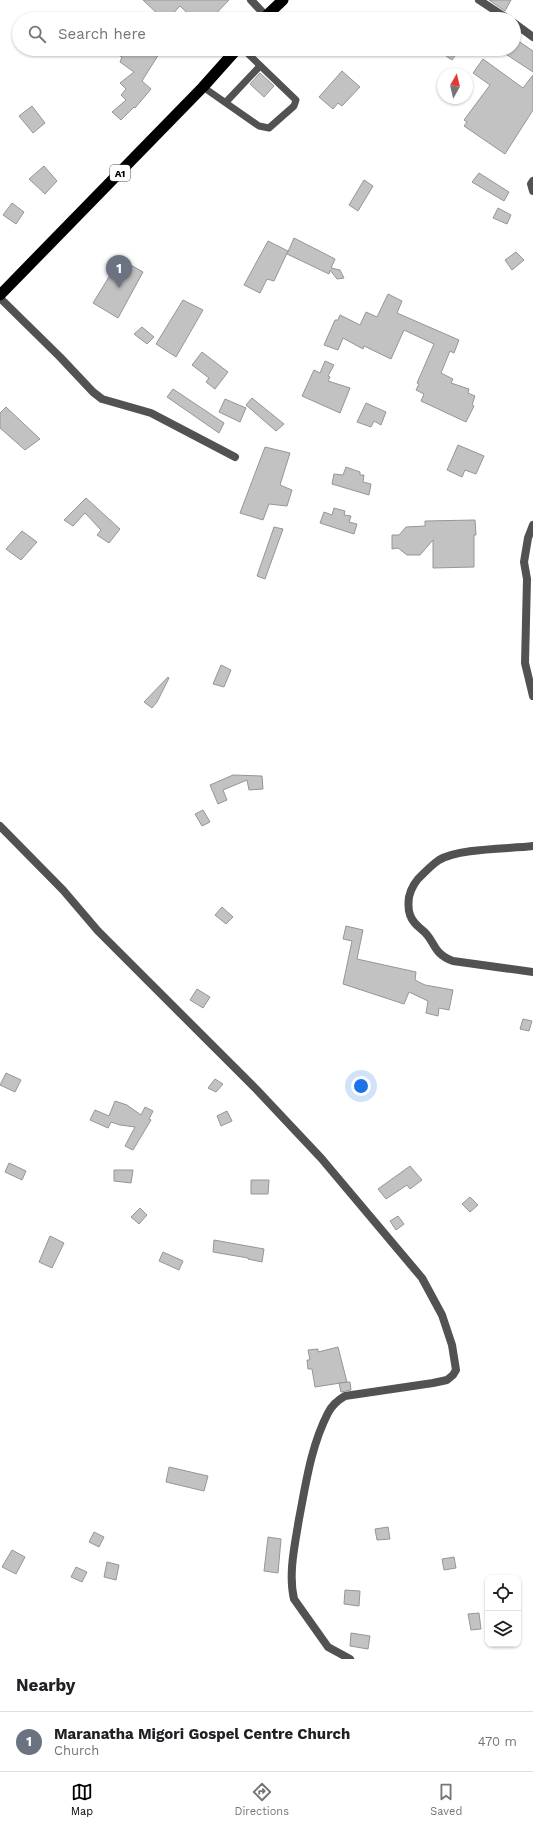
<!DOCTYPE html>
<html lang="en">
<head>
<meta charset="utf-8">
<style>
	body { margin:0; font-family:"Work Sans",sans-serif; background:#f6f6f6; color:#202124 }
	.controls { position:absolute; right:12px; bottom:12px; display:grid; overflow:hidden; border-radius:8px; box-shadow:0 1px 3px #0004 }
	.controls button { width:36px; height:36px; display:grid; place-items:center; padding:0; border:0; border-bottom:1px solid #e0e0e0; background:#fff; color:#202124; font:20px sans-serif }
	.compass { position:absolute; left:437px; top:68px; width:36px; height:36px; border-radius:50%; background:#fff; box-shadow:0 1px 3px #0004; rotate:8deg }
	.you { position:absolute; left:361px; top:1086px; width:14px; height:14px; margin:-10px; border:3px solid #fff; border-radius:50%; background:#1a73e8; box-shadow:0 0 0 6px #1a73e833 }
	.badge { display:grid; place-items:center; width:26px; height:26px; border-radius:50%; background:#000; color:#fff; font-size:13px; font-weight:700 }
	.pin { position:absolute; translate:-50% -33px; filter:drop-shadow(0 1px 2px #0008) }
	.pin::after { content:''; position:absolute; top:21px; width:14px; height:12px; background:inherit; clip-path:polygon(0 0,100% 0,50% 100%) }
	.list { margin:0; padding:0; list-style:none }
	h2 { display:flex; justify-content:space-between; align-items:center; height:52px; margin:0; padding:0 16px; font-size:17px }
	h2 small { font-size:13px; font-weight:400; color:#757577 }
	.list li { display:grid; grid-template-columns:26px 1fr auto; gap:12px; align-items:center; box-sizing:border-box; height:60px; padding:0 16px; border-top:1px solid #e0e0e0 }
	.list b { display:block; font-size:15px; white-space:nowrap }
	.list p { margin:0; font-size:13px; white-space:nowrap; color:#757577 }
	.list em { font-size:13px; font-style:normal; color:#757577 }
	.icon { flex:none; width:22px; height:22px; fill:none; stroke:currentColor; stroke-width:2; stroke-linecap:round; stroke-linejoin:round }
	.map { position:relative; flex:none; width:533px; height:1659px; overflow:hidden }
	.search { position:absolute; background:#fff; box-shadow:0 1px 3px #0004; left:12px; right:12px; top:12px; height:44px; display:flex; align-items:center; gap:10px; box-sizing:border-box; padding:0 14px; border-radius:22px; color:#757577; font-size:15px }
	.sheet { height:112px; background:#fff }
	nav { display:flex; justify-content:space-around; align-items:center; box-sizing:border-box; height:56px; border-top:1px solid #e0e0e0; background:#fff; font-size:11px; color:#757577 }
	nav a { display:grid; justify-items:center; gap:2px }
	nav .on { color:#000 }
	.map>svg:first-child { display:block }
</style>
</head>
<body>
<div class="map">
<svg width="533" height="1659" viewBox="0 0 533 1659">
	<rect width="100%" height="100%" fill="#fff"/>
	<!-- building -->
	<g fill="#c2c2c2" stroke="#969696">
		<path d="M143 0H229L211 19H194L180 6 168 19H163Z"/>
		<path d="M489 0H511L505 11Z"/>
		<path d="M514 38 533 51V72L498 49H514Z"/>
		<path d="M109 49H162L142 81 151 89 135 108 134 107 121 120 112 112 126 100 121 95 126 89 120 83 134 72 120 62 122 57Z"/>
		<path d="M436 49H460L452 60Z"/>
		<path d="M483 59 523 88 533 75V110L505 154 464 126 467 122 464 120 490 85 473 73Z"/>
		<path d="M342 71 360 87 342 106 338 103 333 109 319 97Z"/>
		<path d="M260 73 274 86 264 97 250 84Z"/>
		<path d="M32 106 45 123 33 133 19 116Z"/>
		<path d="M44 166 57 181 45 194 29 179Z"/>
		<path d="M479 173 509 192 504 201 472 182Z"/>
		<path d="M364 180 373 186 358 211 349 205Z"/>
		<path d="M12 203 24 212 16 224 3 215Z"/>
		<path d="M498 208 511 215 507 224 493 218Z"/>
		<path d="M294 238 335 259 331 268 340 270 344 278 337 279 330 270 329 274 287 254Z"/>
		<path d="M268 241 288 251 274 281 267 279 260 293 244 285Z"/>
		<path d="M516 252 524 260 512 270 505 260Z"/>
		<path d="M120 259 143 272 118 318 93 303Z"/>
		<path d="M388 294 402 301 397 313 459 340 454 353 450 351 441 373 453 379 451 383 469 389 468 393 475 396 472 405 474 406 466 422 421 401 424 394 416 390 419 384 417 383 434 344 404 330 391 359 364 346 363 349 343 338 338 350 324 345 335 320H338L340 315 360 325 366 312 377 317Z"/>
		<path d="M183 300 203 310 176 357 156 344Z"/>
		<path d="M142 327 154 337 147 344 134 334Z"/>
		<path d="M202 352 228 372 215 389 206 382 209 378 192 365Z"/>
		<path d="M325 361 334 365 328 376 330 377 328 381 350 388 340 413 302 396 314 370 320 373Z"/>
		<path d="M173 389 224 423 219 433 167 397Z"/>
		<path d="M252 398 284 424 276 431 246 405Z"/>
		<path d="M225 399 246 408 240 422 219 412Z"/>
		<path d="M366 403 386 412 381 425 374 421 371 427 357 422Z"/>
		<path d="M6 407 40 439 25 450 0 428V413Z"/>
		<path d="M458 445 484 456 476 474 465 470 462 477 447 470Z"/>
		<path d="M265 447 290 453 280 485 292 490 287 506 269 504 263 520 240 513Z"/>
		<path d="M346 467 360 472V475H364L363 482 371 484 369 495 332 484 334 474 343 475Z"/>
		<path d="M86 498 120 529 109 543 97 535 101 530 85 513 73 526 64 520Z"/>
		<path d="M334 508 345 511 344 515 351 516 349 522 357 524 354 534 320 523 324 512 332 515Z"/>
		<path d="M475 520 476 535H474V567L433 568V540L420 555H407L398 548 392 549V535H399L406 527 425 526V521Z"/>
		<path d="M274 527 283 529 265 579 257 576Z"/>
		<path d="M22 531 37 542 21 560 6 549Z"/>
		<path d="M221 665 231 670 224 687 213 684Z"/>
		<path d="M168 677 169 678 157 702 152 708 144 702Z"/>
		<path d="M233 775 262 776 263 789 249 790 247 780 223 790 227 800 218 804 210 785Z"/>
		<path d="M203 810 210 822 202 826 195 814Z"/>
		<path d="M222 907 233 917 226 924 215 915Z"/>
		<path d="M346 926 363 930 357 959 416 972 415 980 425 985 453 990 449 1010 439 1008 438 1016 426 1013 428 1001 409 992 404 1004 343 984 352 941 343 939Z"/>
		<path d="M197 989 210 997 203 1008 190 1000Z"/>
		<path d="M523 1019 532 1021 529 1031 520 1029Z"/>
		<path d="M6 1073 21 1080 15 1092 0 1085Z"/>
		<path d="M215 1079 223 1084 216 1092 208 1088Z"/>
		<path d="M115 1101 127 1105 141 1115 145 1107 153 1111 149 1119 151 1120 133 1150 125 1146 135 1127 120 1125 111 1122 108 1128 90 1120 95 1110 109 1116Z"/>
		<path d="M227 1111 232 1121 221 1126 217 1116Z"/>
		<path d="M9 1163 26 1171 22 1180 5 1172Z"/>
		<path d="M410 1166 422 1180 410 1189 407 1185 386 1199 378 1189Z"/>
		<path d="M114 1170H133L131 1183 114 1181Z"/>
		<path d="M251 1180H269L268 1194H251Z"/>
		<path d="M470 1197 478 1205 470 1212 462 1204Z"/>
		<path d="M140 1208 147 1215 139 1224 131 1217Z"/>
		<path d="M398 1216 404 1224 396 1230 390 1221Z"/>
		<path d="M50 1236 64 1243 52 1268 39 1262Z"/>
		<path d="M214 1240 264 1249 262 1262 248 1259V1258L213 1252Z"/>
		<path d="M163 1252 183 1261 179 1270 159 1261Z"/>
		<path d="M338 1347 347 1382 315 1387 312 1369H308L307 1360H310L308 1350 318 1349V1352Z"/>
		<path d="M350 1382 351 1390 341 1392 339 1383Z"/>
		<path d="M169 1467 208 1476 204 1491 166 1482Z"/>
		<path d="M388 1527 390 1539 377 1540 375 1529Z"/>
		<path d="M94 1532 104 1537 99 1547 89 1542Z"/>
		<path d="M268 1537 281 1539 278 1573 264 1571Z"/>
		<path d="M12 1550 25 1557 16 1574 2 1567Z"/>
		<path d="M454 1557 456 1568 444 1570 442 1559Z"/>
		<path d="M107 1562 119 1565 116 1580 104 1577Z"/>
		<path d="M76 1567 87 1572 82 1582 71 1577Z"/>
		<path d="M345 1590 360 1591 359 1606 344 1604Z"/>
		<path d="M479 1613 481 1629 471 1630 468 1614Z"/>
		<path d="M351 1633 370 1636 368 1649 350 1646Z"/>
	</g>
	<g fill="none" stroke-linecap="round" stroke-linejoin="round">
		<!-- service -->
		<g stroke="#525252" stroke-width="7">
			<path d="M203 87 259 126 269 128 294 106 296 100 243 49"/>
			<path d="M226 102 260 66"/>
		</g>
		<!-- minor -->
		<g stroke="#525252" stroke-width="8">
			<path d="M251 0 266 16"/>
			<path d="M479 0 508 19"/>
			<path d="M514 23 533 37"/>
			<path d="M533 181 531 184 533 191"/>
			<path d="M0 298 60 357 93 392 102 399 151 413 235 457"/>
			<path d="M533 525 528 538 524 562 527 579 525 663 533 696"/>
			<path d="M0 826 63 890 98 931 257 1090 321 1158 422 1278 442 1315 452 1345 456 1370 453 1375 447 1380 433 1383 345 1396C338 1400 332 1405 328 1413 311 1446 306 1483 299 1519 295 1544 288 1574 294 1599L328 1647 350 1659"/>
			<path d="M533 846C509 849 459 848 439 860 433 864 428 869 423 874 416 880 411 888 409 897 407 912 410 920 421 929 436 940 431 953 453 961L533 972"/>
		</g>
		<!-- trunk -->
		<g stroke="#000" stroke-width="11">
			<path d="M263 19 283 0"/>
			<path d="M0 295 203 87 237 49"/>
		</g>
	</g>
	<g text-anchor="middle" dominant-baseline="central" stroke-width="3" stroke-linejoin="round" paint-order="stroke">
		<!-- shield labels -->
		<rect fill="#fff" stroke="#4c4c4c" stroke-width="1" x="110" y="165" width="20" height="16" rx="3"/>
		<g font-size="10" font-weight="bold" fill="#000">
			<text x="120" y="173">A1</text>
		</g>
	</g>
</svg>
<div class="controls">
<button><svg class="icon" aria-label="locate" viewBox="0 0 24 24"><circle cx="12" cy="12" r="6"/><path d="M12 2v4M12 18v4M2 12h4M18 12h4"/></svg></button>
<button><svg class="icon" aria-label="layers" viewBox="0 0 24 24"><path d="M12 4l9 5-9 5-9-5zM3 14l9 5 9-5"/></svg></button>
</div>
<svg class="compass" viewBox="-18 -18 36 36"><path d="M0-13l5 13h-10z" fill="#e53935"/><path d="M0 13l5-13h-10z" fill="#757577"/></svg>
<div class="you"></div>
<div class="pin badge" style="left:119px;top:288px;background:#6b7280">1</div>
<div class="search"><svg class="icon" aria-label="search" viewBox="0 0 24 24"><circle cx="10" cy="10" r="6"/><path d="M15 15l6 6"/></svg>Search here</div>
</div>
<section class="sheet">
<h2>Nearby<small></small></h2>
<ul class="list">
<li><span class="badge" style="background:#6b7280">1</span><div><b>Maranatha Migori Gospel Centre Church</b><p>Church</p></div><em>470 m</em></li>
</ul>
</section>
<nav>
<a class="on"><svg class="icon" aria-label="map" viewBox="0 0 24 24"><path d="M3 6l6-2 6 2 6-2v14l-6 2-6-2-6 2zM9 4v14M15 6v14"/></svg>Map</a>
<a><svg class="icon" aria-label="directions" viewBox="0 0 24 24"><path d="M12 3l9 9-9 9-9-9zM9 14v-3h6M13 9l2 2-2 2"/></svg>Directions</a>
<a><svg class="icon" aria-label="saved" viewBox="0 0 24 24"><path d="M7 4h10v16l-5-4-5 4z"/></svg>Saved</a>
</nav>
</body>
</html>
